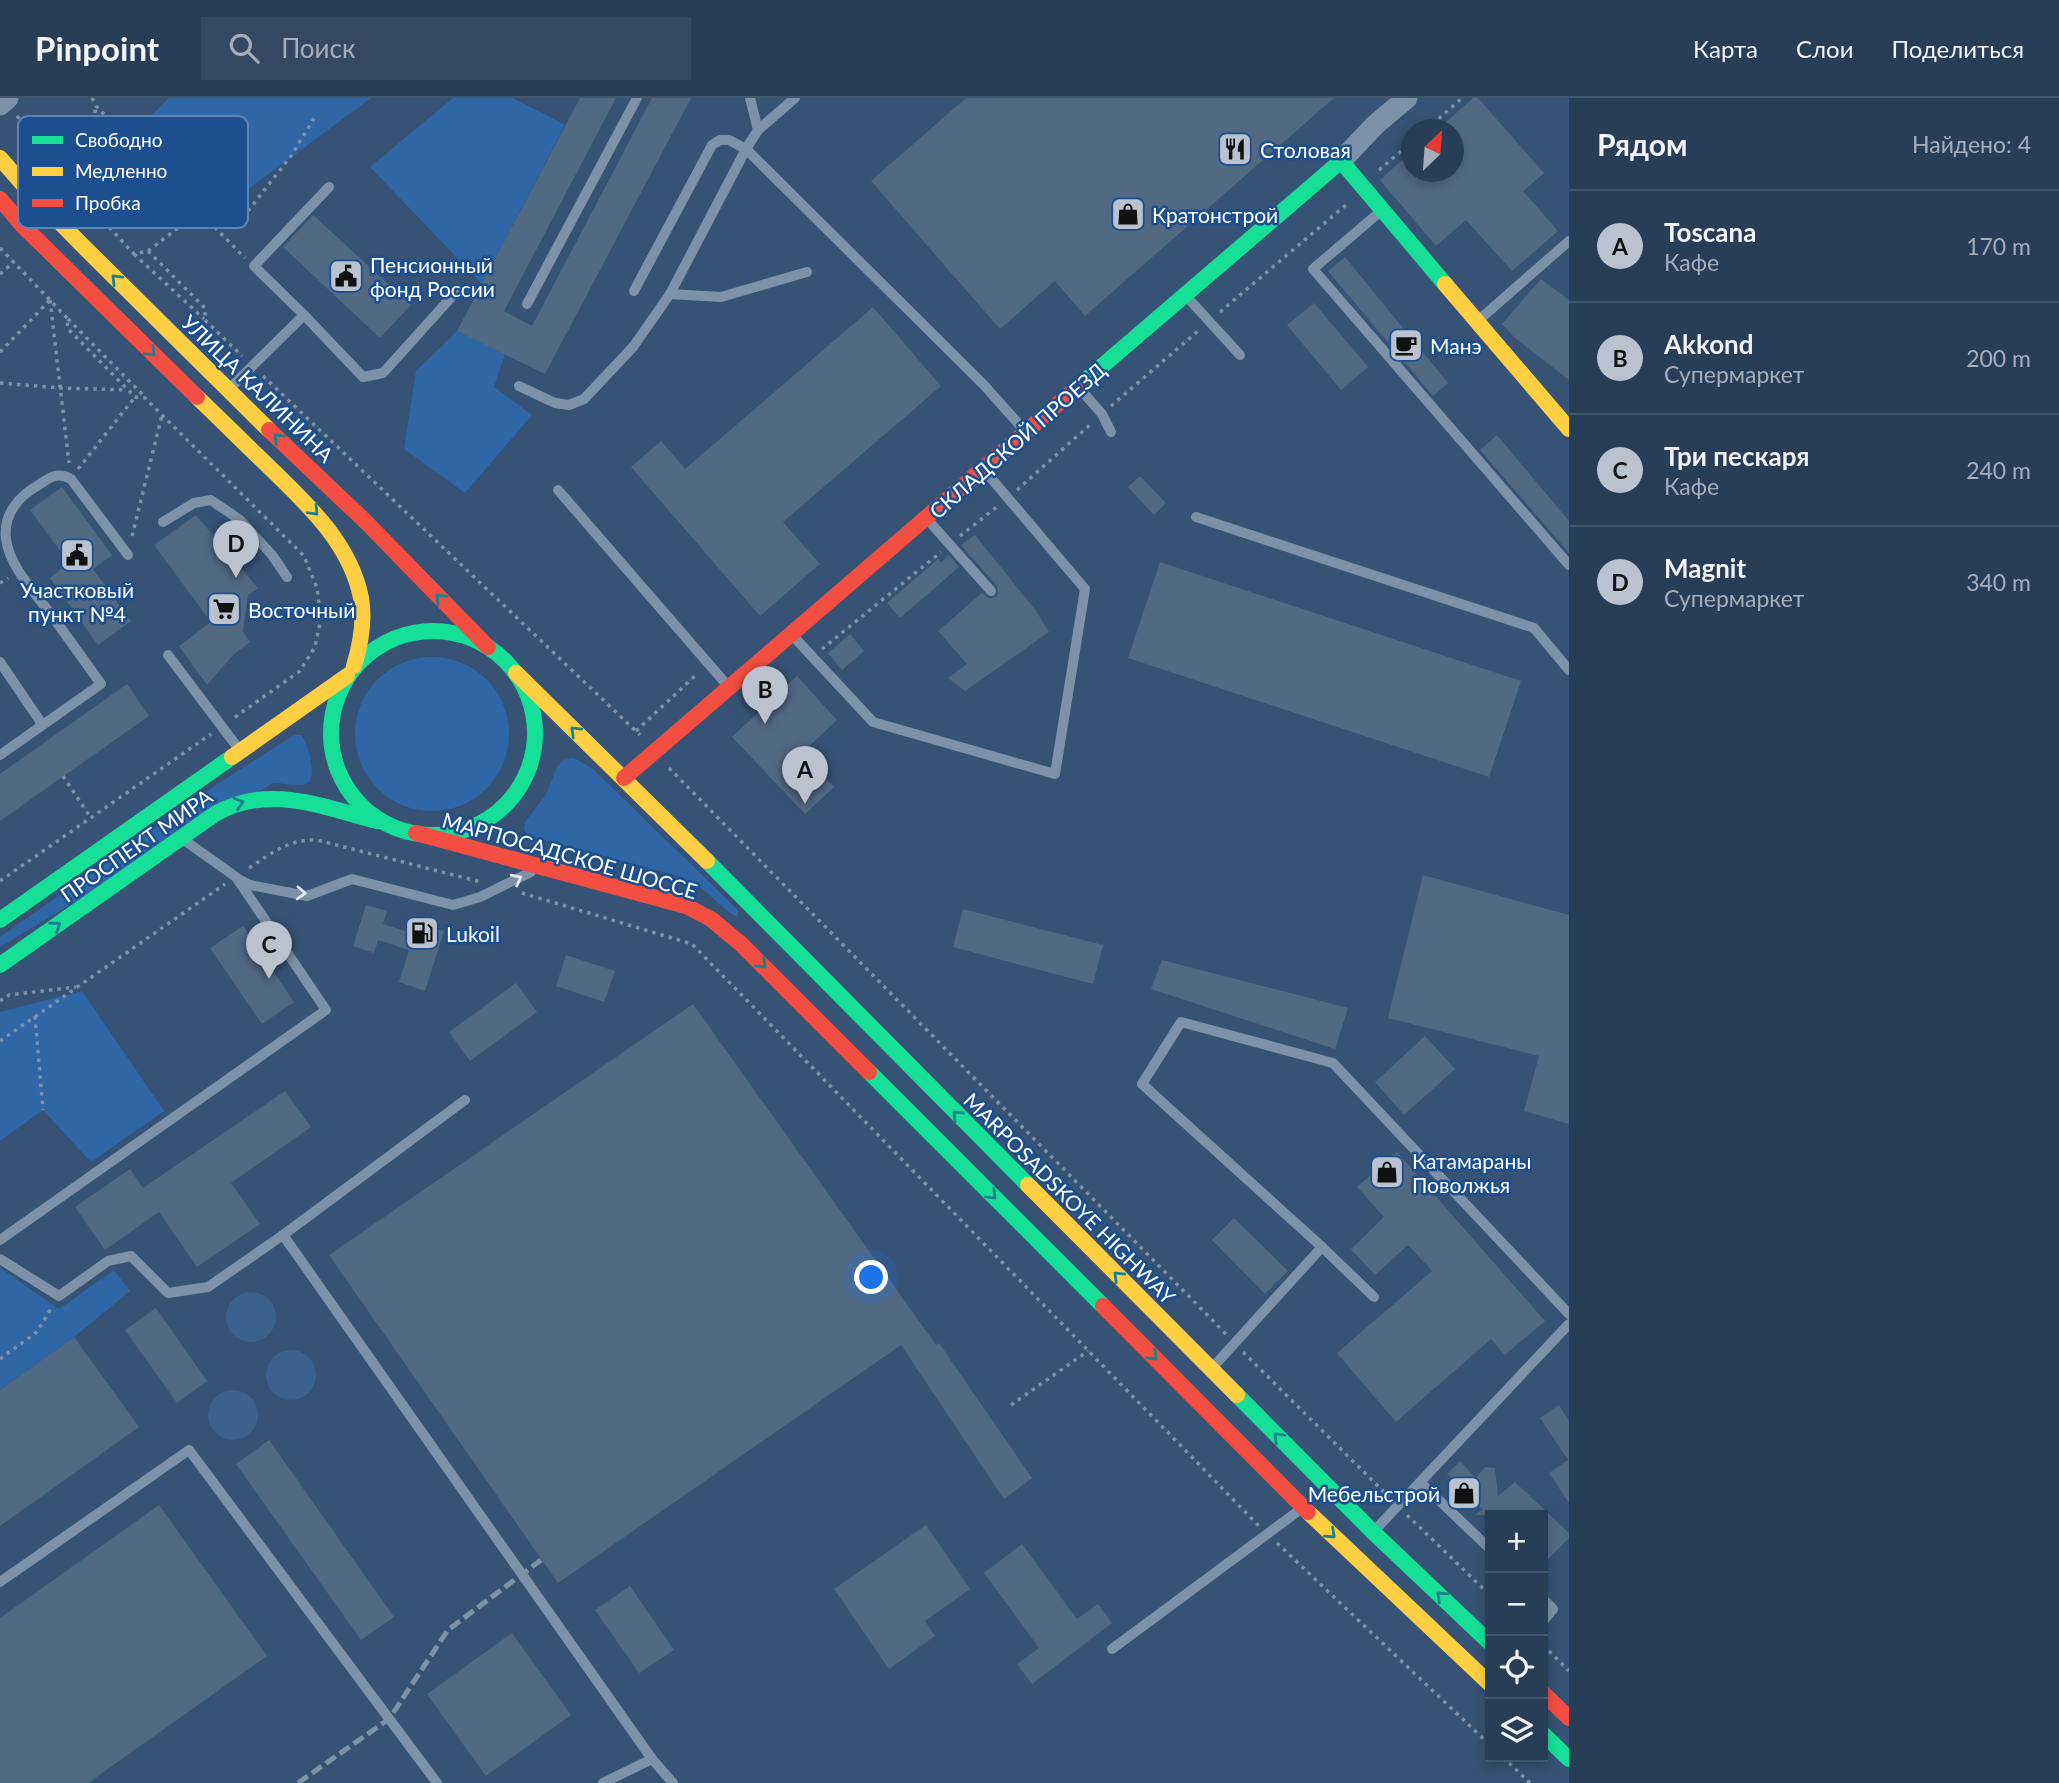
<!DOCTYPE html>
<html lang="ru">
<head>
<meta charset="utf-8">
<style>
	body { margin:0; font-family:Lato,sans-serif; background:#344961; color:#f1f3f6 }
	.controls { position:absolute; right:21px; bottom:21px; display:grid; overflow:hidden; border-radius:0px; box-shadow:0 4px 10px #0003 }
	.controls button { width:63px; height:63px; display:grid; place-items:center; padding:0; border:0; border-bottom:2px solid #44576d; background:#283e57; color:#f1f3f6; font:35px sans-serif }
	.compass { position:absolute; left:1401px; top:21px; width:63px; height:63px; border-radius:50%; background:#283e57; box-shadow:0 4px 10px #0003; rotate:25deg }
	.you { position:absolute; left:872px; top:1180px; width:24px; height:24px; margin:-18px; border:5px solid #fff; border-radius:50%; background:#1a73e8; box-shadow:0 0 0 10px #1a73e833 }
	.badge { display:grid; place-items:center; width:46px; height:46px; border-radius:50%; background:#b9c2ce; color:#111; font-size:23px; font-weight:700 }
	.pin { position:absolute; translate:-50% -58px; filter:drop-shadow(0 2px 4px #0008) }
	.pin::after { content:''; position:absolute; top:37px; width:24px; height:21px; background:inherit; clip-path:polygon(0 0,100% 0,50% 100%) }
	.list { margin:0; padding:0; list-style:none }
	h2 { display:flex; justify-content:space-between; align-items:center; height:91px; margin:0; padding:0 28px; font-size:30px }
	h2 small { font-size:23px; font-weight:400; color:#a5aeba }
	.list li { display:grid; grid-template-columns:46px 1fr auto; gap:21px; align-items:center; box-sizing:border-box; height:112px; padding:0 28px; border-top:2px solid #44576d }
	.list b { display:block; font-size:26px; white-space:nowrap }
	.list p { margin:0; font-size:23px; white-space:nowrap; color:#a5aeba }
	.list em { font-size:23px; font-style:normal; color:#a5aeba }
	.icon { flex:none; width:38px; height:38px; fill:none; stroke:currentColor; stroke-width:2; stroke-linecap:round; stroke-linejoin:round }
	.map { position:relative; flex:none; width:1569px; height:1685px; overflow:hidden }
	header { display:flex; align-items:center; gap:42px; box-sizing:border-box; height:98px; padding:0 35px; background:#283e57; border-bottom:2px solid #44576d }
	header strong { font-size:33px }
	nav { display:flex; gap:38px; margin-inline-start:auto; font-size:24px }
	.search { width:490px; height:63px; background:#344961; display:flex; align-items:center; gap:18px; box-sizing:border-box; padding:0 24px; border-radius:0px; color:#a5aeba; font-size:26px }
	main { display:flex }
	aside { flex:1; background:#283e57 }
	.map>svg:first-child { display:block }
</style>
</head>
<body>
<header>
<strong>Pinpoint</strong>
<div class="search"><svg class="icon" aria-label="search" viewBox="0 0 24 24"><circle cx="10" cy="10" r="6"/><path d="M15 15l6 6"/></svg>Поиск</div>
<nav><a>Карта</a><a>Слои</a><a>Поделиться</a></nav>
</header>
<main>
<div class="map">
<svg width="1569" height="1685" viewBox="0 0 1569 1685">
	<rect width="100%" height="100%" fill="#365274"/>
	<!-- green -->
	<g fill="#2f66a5">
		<path d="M169 0H371L216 115 137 32Z"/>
		<path d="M453 0H513L565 27 482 186 370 69Z"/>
		<path d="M457 233 505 256 494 289 532 317 465 395 404 351 416 273Z"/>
		<circle cx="432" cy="636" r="77"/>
		<path d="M294 637H301C308 643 317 679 308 685 300 689 282 685 273 685L0 849V839L216 687Z"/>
		<path d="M574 660 593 671 738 812V819L730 815 701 790 682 779 529 738 524 732 525 724 545 698 557 669 563 662Z"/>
		<path d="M82 893 164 1013 91 1064 43 1012 0 1043V914Z"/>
		<path d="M0 1170 59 1211 114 1172 130 1193 74 1239 0 1292Z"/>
	</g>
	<!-- water -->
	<g fill="#3b618d">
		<circle cx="251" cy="1219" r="25"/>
		<circle cx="291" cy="1277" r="25"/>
		<circle cx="233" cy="1317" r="25"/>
	</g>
	<!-- building -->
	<g fill="#526984">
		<path d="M580 0H616L504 213 532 228 652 0H691L545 276 457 233Z"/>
		<path d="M966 0H1334L1085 218 1055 183 1000 231 871 83Z"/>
		<path d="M1473 0H1478L1544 75 1523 93 1558 133 1512 173 1466 122 1436 148 1380 82 1411 54V74H1453V32H1437Z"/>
		<path d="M313 117 411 207 380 240 283 149Z"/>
		<path d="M1345 159 1448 285 1433 298 1328 173Z"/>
		<path d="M1541 181 1569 202V282L1515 240 1502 226Z"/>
		<path d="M1314 205 1368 269 1341 292 1287 227Z"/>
		<path d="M873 209 941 288 783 424 820 466 760 518 631 369 661 343 685 371Z"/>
		<path d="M1497 337 1569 423V455L1480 352Z"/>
		<path d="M1140 378 1166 405 1154 417 1128 389Z"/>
		<path d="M62 389 112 457 93 471 131 523 98 547 50 480 69 465 30 412Z"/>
		<path d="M196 417 258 490 248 497 243 534 250 544 234 556 207 587 179 548 211 524 154 447Z"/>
		<path d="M975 437 1036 513 1049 534 965 593 948 580 967 566 938 533 982 495 989 501 996 499 998 496 997 488 961 447Z"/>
		<path d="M949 457 959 469 900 520 887 505 938 461 941 464Z"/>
		<path d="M1160 464 1521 583 1489 679 1128 560Z"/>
		<path d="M850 536 864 553 842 572 828 555Z"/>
		<path d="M797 578 837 622 802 655 834 689 805 716 732 639Z"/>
		<path d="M127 586 149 618 0 723V676Z"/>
		<path d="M1423 777 1569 817V1026L1524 1013 1539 958 1388 920Z"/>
		<path d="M366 807 387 813 383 826 414 836 418 825 444 833 425 893 399 884 409 852 378 842 374 855 353 848Z"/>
		<path d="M963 811 1103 847 1093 886 953 849Z"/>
		<path d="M243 828 294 904 262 926 210 850Z"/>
		<path d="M566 857 615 873 604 904 556 888Z"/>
		<path d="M1162 862 1348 910 1335 951 1151 891Z"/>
		<path d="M516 885 537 914 470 963 449 934Z"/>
		<path d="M693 906 936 1247 939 1245 1032 1380 1004 1401 901 1247 558 1485 329 1157Z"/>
		<path d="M1425 938 1455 971 1404 1017 1375 984Z"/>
		<path d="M285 993 311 1029 231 1085 260 1126 197 1169 159 1114 105 1152 75 1109 130 1071 143 1090Z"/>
		<path d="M1397 1054 1545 1223 1505 1257 1491 1241 1396 1324 1337 1255 1432 1173 1408 1147 1375 1177 1351 1151 1384 1119 1357 1089Z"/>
		<path d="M1234 1120 1288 1173 1265 1196 1212 1142Z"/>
		<path d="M156 1210 207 1283 177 1305 125 1232Z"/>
		<path d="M74 1239 139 1329 0 1428V1292Z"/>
		<path d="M1559 1307 1569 1323V1405L1549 1375 1568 1362 1540 1320Z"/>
		<path d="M269 1342 394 1519 361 1542 236 1366Z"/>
		<path d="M1460 1363 1476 1380 1485 1369 1495 1370 1498 1398 1515 1384 1569 1435V1440L1543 1466V1417H1475L1483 1411 1473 1401 1454 1405 1455 1384 1447 1376Z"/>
		<path d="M159 1407 267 1558 88 1685H0V1520Z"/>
		<path d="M926 1427 970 1491 925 1523 935 1538 889 1571 834 1491Z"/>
		<path d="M1022 1446 1077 1521 1098 1506 1112 1525 1032 1586 1017 1566 1039 1550 984 1475Z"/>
		<path d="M630 1488 674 1552 639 1575 595 1512Z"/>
		<path d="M512 1535 571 1617 486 1678 427 1596Z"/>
	</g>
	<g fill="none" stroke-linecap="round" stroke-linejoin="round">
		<!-- path -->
		<g stroke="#7d92a8" stroke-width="3.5" stroke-dasharray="3.5 5" stroke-linecap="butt">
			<path d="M92 0 96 8 245 160"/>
			<path d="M17 18 81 99 134 156 148 153 206 211 204 221 242 258"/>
			<path d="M1426 32 1462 0"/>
			<path d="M1379 72 1412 44"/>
			<path d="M81 99 96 8"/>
			<path d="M0 150 68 221 67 230 135 299 145 300 304 458 317 490 321 520 315 549 300 573 231 622"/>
			<path d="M148 153 179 129 212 126 248 113 291 58 315 19"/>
			<path d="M134 156 204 221"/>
			<path d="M0 176 14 164"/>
			<path d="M50 202 69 365"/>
			<path d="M1220 214 1347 106"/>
			<path d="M68 221 145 299"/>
			<path d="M0 254 50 202"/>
			<path d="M263 278 640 637"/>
			<path d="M0 285 60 290 127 292"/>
			<path d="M1111 308 1198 233"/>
			<path d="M78 371 135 299"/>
			<path d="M1017 392 1092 325"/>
			<path d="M132 438 162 317"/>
			<path d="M960 438 998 408"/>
			<path d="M0 485 8 480"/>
			<path d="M822 551 941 454"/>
			<path d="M636 633 698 575"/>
			<path d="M669 670 1226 1236"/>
			<path d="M63 678 91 720"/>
			<path d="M249 770C272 755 288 741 317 742L481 784"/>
			<path d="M0 783 211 636"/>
			<path d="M522 795 692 846 1259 1428"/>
			<path d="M0 903 9 897 76 889"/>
			<path d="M35 918 43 1012"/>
			<path d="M0 943 225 786"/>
			<path d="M1243 1254 1389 1399"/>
			<path d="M0 1261 37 1234 52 1209"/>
			<path d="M1011 1307 1088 1253"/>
			<path d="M1407 1417 1490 1497"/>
			<path d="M1277 1445 1490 1647"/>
			<path d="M1543 1547 1569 1573"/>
			<path d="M1503 1659 1530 1685"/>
		</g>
		<!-- lane -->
		<g stroke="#7d92a8" stroke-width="10">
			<path d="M750 0 758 32"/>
			<path d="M329 89 254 168 304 217 363 279 383 275 456 194"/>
			<path d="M1381 113 1313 171 1569 467"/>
			<path d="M634 193 712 47 720 42H729L746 51 983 286 1024 332"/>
			<path d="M670 196 721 199 807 174"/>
			<path d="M1187 199 1240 257"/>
			<path d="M527 206 637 0"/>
			<path d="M1480 221 1569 143"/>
			<path d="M519 288 555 305 569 307 584 301 633 249 670 196 746 51 758 32 795 0"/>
			<path d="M230 290 304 217"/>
			<path d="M1080 291 1102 316 1111 334"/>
			<path d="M558 392 727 587"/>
			<path d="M1196 419 1534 530 1569 572"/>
			<path d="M928 422 991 493"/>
			<path d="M163 424 194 405 211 402 240 422 272 457 287 479"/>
			<path d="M793 538 873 624 1055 676 1085 491 985 373"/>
			<path d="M168 557 238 650"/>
			<path d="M0 564 42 626"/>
			<path d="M0 657 101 586C84 562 67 539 50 515 34 494 9 467 6 441 3 417 18 399 37 388 49 380 57 373 71 381L128 457"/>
			<path d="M238 781 250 787 307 798 352 781 453 807 480 799 531 774"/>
			<path d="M465 1002 283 1137 652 1661 673 1685"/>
			<path d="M0 1142 326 912 236 779 184 742"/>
			<path d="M0 1161 59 1198 108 1163 131 1158 168 1195 208 1189 283 1137"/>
			<path d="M1374 1199 1322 1149 1142 986 1181 924 1333 965 1569 1216"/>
			<path d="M1213 1269 1322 1149"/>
			<path d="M1421 1385 1490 1451"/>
			<path d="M1375 1432 1569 1226"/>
			<path d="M0 1484 189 1352 437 1685"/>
			<path d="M1543 1501 1553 1511 1543 1523"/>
			<path d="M1112 1551 1301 1411"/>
			<path d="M603 1685 652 1661"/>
		</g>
		<!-- street -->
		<g stroke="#7d92a8" stroke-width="21">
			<path d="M0 7 8 0"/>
			<path d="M1341 63 1375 27 1407 0"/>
		</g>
		<!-- fast -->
		<g stroke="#16e098" stroke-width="16">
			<path d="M1080 287 1341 63 1445 186"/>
			<circle cx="433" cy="635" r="102"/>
			<path d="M707 763 1028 1087"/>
			<path d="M0 822 232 659"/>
			<path d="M0 867 215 716C269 685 322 709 377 723"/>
			<path d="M869 974 1103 1208"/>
			<path d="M1237 1297 1373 1434 1490 1545"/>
			<path d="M1543 1636 1569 1661"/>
		</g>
		<!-- slow -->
		<g stroke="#ffcf43" stroke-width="16">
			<path d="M0 60 27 91 84 149 269 332"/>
			<path d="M1445 186 1569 331"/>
			<path d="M197 299C220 321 243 344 266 366 305 404 350 444 361 500 365 523 361 545 354 568"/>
			<path d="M516 575 707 763"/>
			<path d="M232 659 347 578"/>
			<path d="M1028 1087 1237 1297"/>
			<path d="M1308 1414 1490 1586"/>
		</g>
		<!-- jam -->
		<g stroke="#f24e42" stroke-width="16">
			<path d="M0 101 23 128 197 299"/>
			<path d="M269 332 366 424 488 549"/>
			<path d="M624 680 1080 287"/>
			<path d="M416 735 686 808 711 821 741 846 869 974"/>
			<path d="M1103 1208 1308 1414"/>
			<path d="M1543 1595 1569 1620"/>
		</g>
		<!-- rail -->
		<path stroke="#7e92a7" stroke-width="5" stroke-dasharray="12 5" stroke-linecap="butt" d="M298 1685 389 1621 448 1532 541 1462"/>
	</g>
	<!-- one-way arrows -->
	<defs><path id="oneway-chevron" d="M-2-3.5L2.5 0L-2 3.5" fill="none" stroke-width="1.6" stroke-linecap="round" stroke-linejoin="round" transform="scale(1.75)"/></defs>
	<g stroke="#198292">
		<use href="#oneway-chevron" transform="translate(116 181) rotate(-135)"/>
		<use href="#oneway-chevron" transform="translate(151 254) rotate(45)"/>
		<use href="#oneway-chevron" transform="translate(278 340) rotate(-136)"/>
		<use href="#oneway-chevron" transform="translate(314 413) rotate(47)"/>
		<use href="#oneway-chevron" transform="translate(440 500) rotate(-134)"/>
		<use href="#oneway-chevron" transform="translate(575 633) rotate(-136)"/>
		<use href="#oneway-chevron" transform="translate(239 705) rotate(-18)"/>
		<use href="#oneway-chevron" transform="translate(56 828) rotate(-35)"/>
		<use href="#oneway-chevron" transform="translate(762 866) rotate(45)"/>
		<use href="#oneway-chevron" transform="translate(957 1017) rotate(-135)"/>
		<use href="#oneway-chevron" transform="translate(992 1097) rotate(45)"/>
		<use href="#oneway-chevron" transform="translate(1118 1178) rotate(-135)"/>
		<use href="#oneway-chevron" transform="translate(1153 1258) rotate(45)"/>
		<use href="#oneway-chevron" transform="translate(1278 1339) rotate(-135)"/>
		<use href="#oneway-chevron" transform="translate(1331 1436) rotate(43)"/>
		<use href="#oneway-chevron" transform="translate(1441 1498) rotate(-137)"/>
	</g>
	<g stroke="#e5e9ee">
		<use href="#oneway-chevron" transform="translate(517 781) rotate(-27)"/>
		<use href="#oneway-chevron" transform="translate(301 795) rotate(3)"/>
	</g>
	<!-- icons -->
	<defs>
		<g id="restaurant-square" transform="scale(1.75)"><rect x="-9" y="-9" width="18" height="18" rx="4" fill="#b9c2ce" stroke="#1b4f8f"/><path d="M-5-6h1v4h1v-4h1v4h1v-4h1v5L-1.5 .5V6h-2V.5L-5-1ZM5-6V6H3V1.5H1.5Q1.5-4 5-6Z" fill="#111"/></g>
		<g id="shop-square" transform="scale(1.75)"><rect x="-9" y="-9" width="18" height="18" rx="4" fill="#b9c2ce" stroke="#1b4f8f"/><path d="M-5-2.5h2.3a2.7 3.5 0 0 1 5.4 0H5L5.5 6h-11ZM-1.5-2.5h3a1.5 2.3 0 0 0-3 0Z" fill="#111"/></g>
		<g id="civic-square" transform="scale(1.75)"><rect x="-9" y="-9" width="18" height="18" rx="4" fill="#b9c2ce" stroke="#1b4f8f"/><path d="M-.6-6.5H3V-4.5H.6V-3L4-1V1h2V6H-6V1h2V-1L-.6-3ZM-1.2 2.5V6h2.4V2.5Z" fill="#111"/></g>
		<g id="cafe-square" transform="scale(1.75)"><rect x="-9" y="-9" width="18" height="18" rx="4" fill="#b9c2ce" stroke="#1b4f8f"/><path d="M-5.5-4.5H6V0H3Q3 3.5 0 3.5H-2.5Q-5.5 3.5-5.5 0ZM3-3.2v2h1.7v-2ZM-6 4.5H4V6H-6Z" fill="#111"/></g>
		<g id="supermarket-square" transform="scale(1.75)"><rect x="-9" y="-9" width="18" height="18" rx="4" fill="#b9c2ce" stroke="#1b4f8f"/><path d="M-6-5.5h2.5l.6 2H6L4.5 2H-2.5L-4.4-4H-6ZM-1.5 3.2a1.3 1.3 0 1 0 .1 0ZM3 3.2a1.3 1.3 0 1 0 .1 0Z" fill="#111"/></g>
		<g id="fuel-square" transform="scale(1.75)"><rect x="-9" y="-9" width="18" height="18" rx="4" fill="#b9c2ce" stroke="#1b4f8f"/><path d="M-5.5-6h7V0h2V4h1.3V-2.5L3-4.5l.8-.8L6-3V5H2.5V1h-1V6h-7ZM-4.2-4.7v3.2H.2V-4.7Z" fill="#111"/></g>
	</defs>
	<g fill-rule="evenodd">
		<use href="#restaurant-square" x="1235" y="51"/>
		<use href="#shop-square" x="1128" y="116"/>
		<use href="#civic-square" x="346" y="178"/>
		<use href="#cafe-square" x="1406" y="247"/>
		<use href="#civic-square" x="77" y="457"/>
		<use href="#supermarket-square" x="224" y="511"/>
		<use href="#fuel-square" x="422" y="835"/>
		<use href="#shop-square" x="1387" y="1074"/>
		<use href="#shop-square" x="1464" y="1395"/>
	</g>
	<g text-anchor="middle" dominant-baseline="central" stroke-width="5" stroke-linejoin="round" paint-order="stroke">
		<!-- poi labels -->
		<g font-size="21" fill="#fff" stroke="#1b4f8f" text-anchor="start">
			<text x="1260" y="51">Столовая</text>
			<text x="1152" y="116">Кратонстрой</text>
			<text x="370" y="166">Пенсионный<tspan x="370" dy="24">фонд России</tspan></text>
			<text x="1430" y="247">Манэ</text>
			<text x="77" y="491" text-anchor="middle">Участковый<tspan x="77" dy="24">пункт №4</tspan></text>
			<text x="248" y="511">Восточный</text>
			<text x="446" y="835">Lukoil</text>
			<text x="1412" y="1062">Катамараны<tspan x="1412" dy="24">Поволжья</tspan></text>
			<text x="1440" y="1395" text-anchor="end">Мебельстрой</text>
		</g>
		<!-- street labels -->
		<g font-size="21" fill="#fff" stroke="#1b4f8f">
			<text transform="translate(258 290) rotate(44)">УЛИЦА КАЛИНИНА</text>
			<text transform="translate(1017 342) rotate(-41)">СКЛАДСКОЙ ПРОЕЗД</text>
			<text transform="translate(136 747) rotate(-35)">ПРОСПЕКТ МИРА</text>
			<text transform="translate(570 757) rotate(16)">МАРПОСАДСКОЕ ШОССЕ</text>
			<text transform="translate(1070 1100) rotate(45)">MARPOSADSKOYE HIGHWAY</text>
		</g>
	</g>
	<!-- legend -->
	<rect x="18" y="18" width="230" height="112" rx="10" fill="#1b4f8f" stroke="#5f84b1" stroke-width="2"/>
	<rect x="32" y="38" width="31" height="8" fill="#16e098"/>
	<rect x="32" y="69" width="31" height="9" fill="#ffcf43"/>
	<rect x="32" y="101" width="31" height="8" fill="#f24e42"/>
	<g font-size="19" fill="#fff">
		<text x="75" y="49">Свободно</text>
		<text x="75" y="80">Медленно</text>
		<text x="75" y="112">Пробка</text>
	</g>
</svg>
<div class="controls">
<button>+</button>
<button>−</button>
<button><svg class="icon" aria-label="locate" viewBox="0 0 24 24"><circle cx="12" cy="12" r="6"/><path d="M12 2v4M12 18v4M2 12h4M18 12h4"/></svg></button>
<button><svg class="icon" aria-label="layers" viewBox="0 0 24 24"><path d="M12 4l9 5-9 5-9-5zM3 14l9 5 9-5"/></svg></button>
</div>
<svg class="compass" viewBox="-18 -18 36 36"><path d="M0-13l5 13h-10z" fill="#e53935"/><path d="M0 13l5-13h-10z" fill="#a5aeba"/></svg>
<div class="you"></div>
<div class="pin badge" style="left:805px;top:706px">A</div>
<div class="pin badge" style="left:765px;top:626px">B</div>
<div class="pin badge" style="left:269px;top:881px">C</div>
<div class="pin badge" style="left:236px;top:480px">D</div>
</div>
<aside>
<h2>Рядом<small>Найдено: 4</small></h2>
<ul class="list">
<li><span class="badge">A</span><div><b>Toscana</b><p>Кафе</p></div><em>170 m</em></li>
<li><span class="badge">B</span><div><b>Akkond</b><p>Супермаркет</p></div><em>200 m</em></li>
<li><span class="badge">C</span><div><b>Три пескаря</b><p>Кафе</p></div><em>240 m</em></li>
<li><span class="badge">D</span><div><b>Magnit</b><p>Супермаркет</p></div><em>340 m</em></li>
</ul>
</aside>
</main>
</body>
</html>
